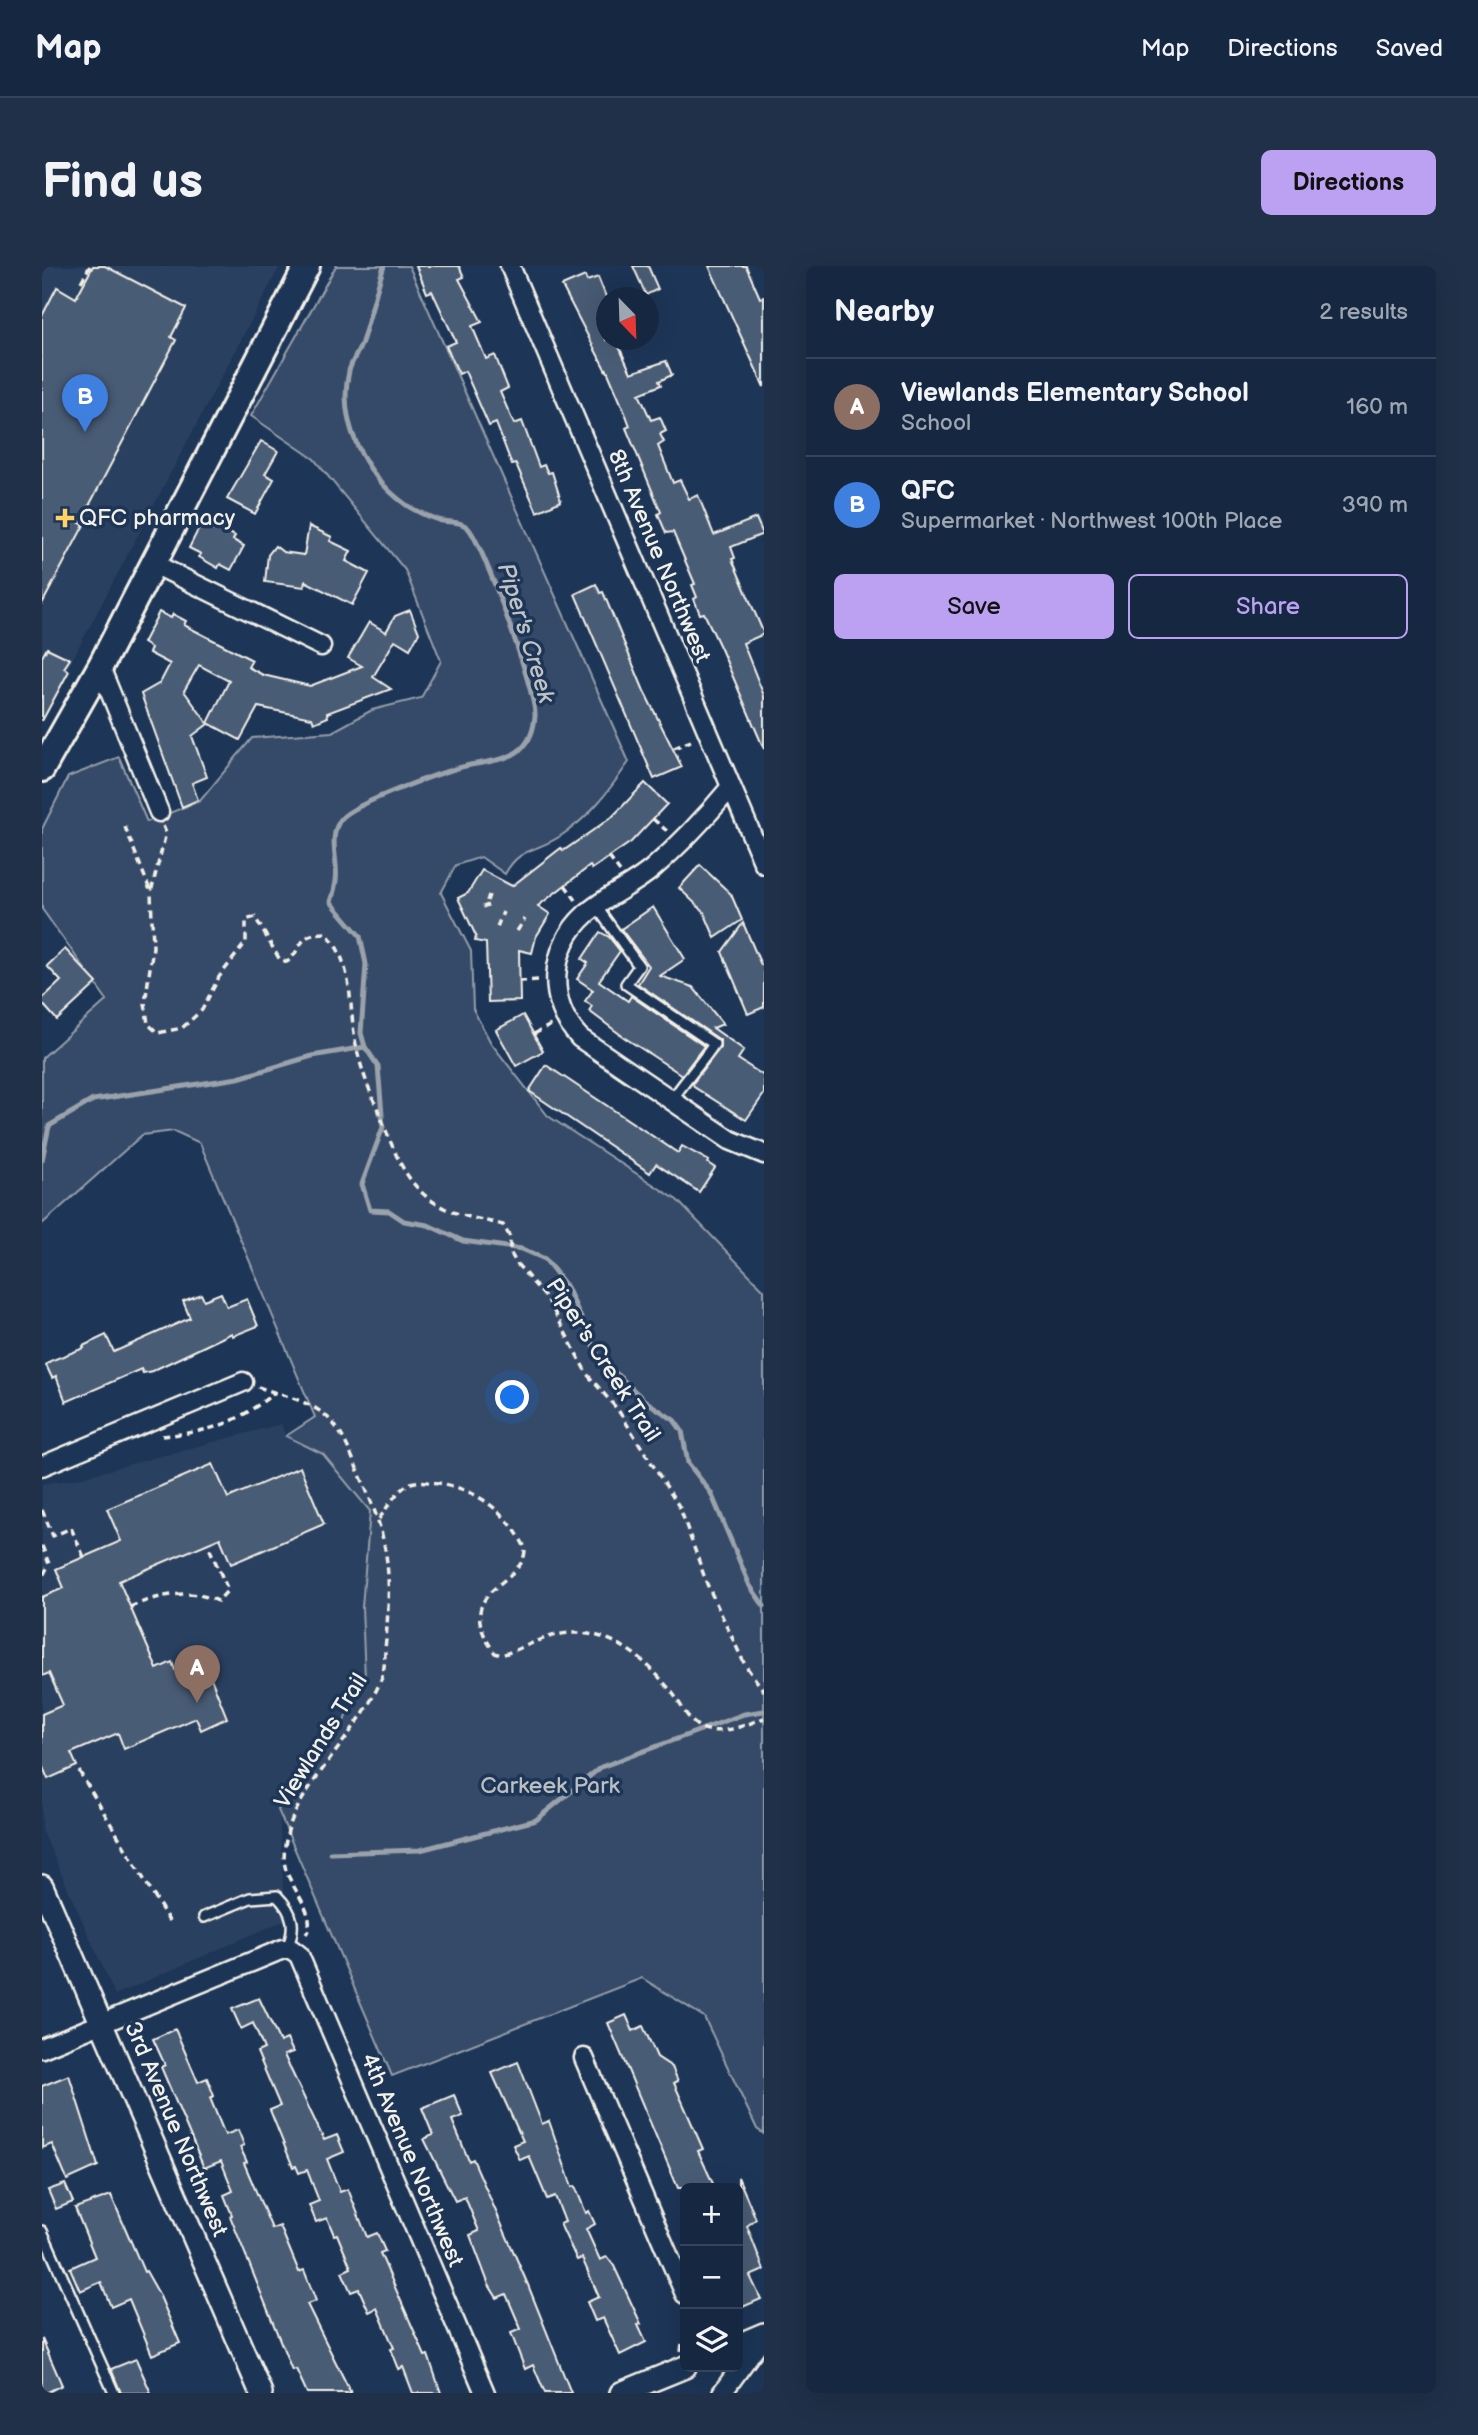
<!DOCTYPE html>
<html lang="en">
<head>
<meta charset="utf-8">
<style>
	body { margin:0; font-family:"Balsamiq Sans",sans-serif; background:#1f3048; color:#f1f3f6 }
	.controls { position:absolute; right:21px; bottom:21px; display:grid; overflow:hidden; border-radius:10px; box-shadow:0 7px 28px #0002 }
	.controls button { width:63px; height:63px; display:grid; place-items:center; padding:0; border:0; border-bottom:2px solid #35445a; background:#162841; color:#f1f3f6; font:35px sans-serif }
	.compass { position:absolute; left:554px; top:21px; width:63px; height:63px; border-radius:50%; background:#162841; box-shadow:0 7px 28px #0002; rotate:157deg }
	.you { position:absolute; left:471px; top:1132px; width:24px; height:24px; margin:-18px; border:5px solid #fff; border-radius:50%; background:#1a73e8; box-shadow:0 0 0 10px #1a73e833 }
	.badge { display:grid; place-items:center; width:46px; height:46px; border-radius:50%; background:#bca0f2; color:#fff; font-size:23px; font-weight:700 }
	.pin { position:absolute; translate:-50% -58px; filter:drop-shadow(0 2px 4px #0008) }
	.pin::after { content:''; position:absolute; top:37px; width:24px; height:21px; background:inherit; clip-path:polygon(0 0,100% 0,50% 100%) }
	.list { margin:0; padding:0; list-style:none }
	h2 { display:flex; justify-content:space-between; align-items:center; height:91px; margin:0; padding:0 28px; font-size:30px }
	h2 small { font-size:23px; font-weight:400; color:#9ea6b1 }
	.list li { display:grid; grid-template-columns:46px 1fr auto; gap:21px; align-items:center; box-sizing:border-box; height:98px; padding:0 28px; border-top:2px solid #35445a }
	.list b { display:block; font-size:26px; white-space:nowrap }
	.list p { margin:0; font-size:23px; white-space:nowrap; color:#9ea6b1 }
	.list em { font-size:23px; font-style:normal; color:#9ea6b1 }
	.actions { display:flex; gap:14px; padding:21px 28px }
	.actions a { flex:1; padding:16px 0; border:2px solid #bca0f2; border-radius:10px; text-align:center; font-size:24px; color:#bca0f2 }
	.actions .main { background:#bca0f2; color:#111 }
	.icon { flex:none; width:38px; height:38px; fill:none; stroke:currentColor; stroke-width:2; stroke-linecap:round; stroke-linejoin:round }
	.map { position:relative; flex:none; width:722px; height:2127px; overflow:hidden; border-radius:10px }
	header { display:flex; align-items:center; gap:42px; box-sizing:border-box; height:98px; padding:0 35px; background:#162841; border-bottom:2px solid #35445a }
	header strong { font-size:33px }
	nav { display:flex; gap:38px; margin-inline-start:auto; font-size:24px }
	.intro { display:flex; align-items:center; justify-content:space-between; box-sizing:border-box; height:168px; padding:0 42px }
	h1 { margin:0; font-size:49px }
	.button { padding:18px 32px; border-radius:10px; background:#bca0f2; color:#111; font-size:24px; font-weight:700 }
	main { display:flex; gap:42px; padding:0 42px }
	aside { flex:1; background:#162841; border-radius:10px; box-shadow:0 7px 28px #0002 }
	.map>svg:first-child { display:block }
</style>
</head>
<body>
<header>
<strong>Map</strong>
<nav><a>Map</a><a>Directions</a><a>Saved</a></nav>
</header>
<div class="intro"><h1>Find us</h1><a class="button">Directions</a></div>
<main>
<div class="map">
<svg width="722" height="2127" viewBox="0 0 722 2127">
	<rect width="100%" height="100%" fill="#1d3557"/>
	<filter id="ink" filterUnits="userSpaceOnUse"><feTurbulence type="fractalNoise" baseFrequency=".0143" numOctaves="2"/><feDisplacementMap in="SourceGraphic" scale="14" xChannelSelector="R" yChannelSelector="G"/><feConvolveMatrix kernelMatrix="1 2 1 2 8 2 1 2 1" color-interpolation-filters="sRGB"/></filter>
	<g filter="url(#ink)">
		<!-- built -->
		<g fill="#2a4060">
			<path d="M0 0H238L0 451Z"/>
			<path d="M239 1158 244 1170 281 1187 328 1245 320 1341 323 1411 298 1463 237 1544 243 1654 73 1729 0 1564V1218L33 1213Z"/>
		</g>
		<!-- green -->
		<path fill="#354a67" stroke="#949ea8" stroke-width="2" d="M294 0H367L587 496C568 523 549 550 520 569 496 586 478 580 463 608L439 591 414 599 399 627 429 685 431 743 449 777 506 850 635 934 722 1024V1868L715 1863 662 1751 600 1712 350 1810 236 1544 298 1463 323 1412 320 1341 328 1245 281 1188 244 1170 273 1151 158 877 132 865 100 869 0 958V792L65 734 0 643V563L26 511 77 491 105 556 158 535 210 472 290 466 330 444 379 432 399 395 363 304 272 193 209 150Z"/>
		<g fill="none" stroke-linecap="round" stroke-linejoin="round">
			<!-- stream -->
			<g stroke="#9aa2ab" stroke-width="5">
				<path d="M342 0C334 25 328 51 320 76 317 86 310 94 307 105 295 155 322 208 363 238 371 244 387 251 396 254 406 257 418 254 426 262 441 277 495 429 493 450 492 462 488 475 479 483 466 494 450 495 434 498 411 501 312 537 299 553 285 571 297 595 294 615 293 622 291 629 289 636L318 670 324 698 319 767 323 781 336 800 341 861 320 918 328 944 347 945 362 955 386 959 421 975 480 983 503 993 525 1021 556 1090 602 1134 632 1154 640 1165 646 1197 669 1227 708 1320 722 1340"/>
				<path d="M0 894 7 860 51 834 196 812 270 790 323 781"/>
				<path d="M288 1587 378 1584 494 1554 559 1501 702 1448 722 1445"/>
			</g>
		</g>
		<!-- building -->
		<g fill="#485b74" stroke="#f4f1e8" stroke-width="2">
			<path d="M51 0H63L144 42 129 71 134 74 38 257 42 259 0 338V50L15 21 34 32Z"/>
			<path d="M374 0H417L422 11 417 13 440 56 430 60 444 93 453 89 458 102 466 122 458 126 472 158 480 155 497 201 502 199 506 207 510 206 519 235 495 246 474 198 470 199 454 157 447 160 423 105 417 108 404 80 414 76 390 25 385 27Z"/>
			<path d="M591 0H606L616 23 604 29Z"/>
			<path d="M667 0H704L718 32 722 31V121Z"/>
			<path d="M543 10 545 15 556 11 564 31V74H574L589 107 624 95 630 109 617 115 619 119 597 128 609 154 618 151 624 165 618 168 622 176 616 180 631 217 638 214 647 233 656 229 672 269 714 252 721 268 689 281 693 292 690 293 722 368 701 377 722 430V483L679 383 662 347 658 348 652 333 655 331 650 319 653 318 631 266 624 267 616 248 619 246 584 162 588 160 584 149 564 102V105L520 20Z"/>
			<path d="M219 175 236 185 223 208 232 213 213 248 185 233Z"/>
			<path d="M159 258 171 264 173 260 193 270 191 274 202 280 189 304 178 298 176 302 157 291 159 288 147 282Z"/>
			<path d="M267 260 290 271 288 275 309 285 304 295 327 307 310 339 263 315 262 321 223 316 226 289 233 280 241 286 262 289Z"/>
			<path d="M554 318 558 327 561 326 602 425 640 501 612 513 533 328Z"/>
			<path d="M368 344 377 367 368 383 353 374 331 411 349 423 285 447 286 451 272 457 270 452 216 441 198 474 166 457 187 415 157 399 142 425 166 458 150 470 165 511 150 517 156 534 140 541 99 428 118 417 128 398 107 387 109 382 101 377 117 346 129 352 131 348 144 355 142 359 210 394 206 401 221 409 268 420 320 400 306 392 327 356 344 366 353 350Z"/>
			<path d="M5 382 28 393 22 402 27 405 0 455V391Z"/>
			<path d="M603 517 625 538 589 576 550 603 548 600 496 640 508 648 494 671 490 687 477 684 478 735 446 736 444 677 433 675 434 670 416 632 426 627 440 604 470 620 519 582 521 585 570 551Z"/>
			<path d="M658 599 689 628 700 654 673 672 662 646 637 622Z"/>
			<path d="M611 641 643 693 618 710 651 721 681 758 671 762 702 784 696 793 722 810V828L704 854 652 821 651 817 678 782V774L596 718 607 700 579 663Z"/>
			<path d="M701 657 719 699 722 698V741L706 748 680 686Z"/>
			<path d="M558 666 567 671 578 685 557 715 586 735 589 730 662 780 640 809 583 772 547 745 550 740 543 735 551 724 535 713 546 697 540 693Z"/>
			<path d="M23 683 55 717 15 754 0 737V733L19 715 5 700Z"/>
			<path d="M481 749 501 785 474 800 454 764Z"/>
			<path d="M504 799 636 887 640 880 667 895 666 897 673 902 657 926 614 898 608 907 487 825Z"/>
			<path d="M179 1027 185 1041 205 1033 216 1060 191 1070 190 1067 110 1105 101 1107 99 1103 24 1136 14 1110 10 1112 4 1099 8 1095 42 1082 41 1080 64 1069 72 1086 148 1052 141 1035 159 1028 162 1034Z"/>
			<path d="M171 1198 186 1232 258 1201 282 1258 189 1298 178 1272 77 1315 115 1403 130 1396 133 1404 161 1392 185 1452 159 1464 154 1452 82 1483 76 1467 29 1487 35 1500 6 1513 0 1499V1448L21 1439 7 1407 0 1410V1331L22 1322 14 1303 79 1275 65 1243Z"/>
			<path d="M217 1732 238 1776 245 1773 251 1786 242 1789 282 1874 295 1869 302 1886 285 1893 298 1926 306 1923 325 1971 335 1967 343 1985 338 1987 383 2090 386 2089 399 2127H371L361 2101 357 2103 349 2083 352 2082 335 2042 327 2046 317 2023 309 2026 300 2006 309 2002 295 1968 292 1969 285 1952 274 1956 267 1939 277 1935 265 1904 257 1907 254 1900 251 1901 228 1844 238 1840 215 1786 222 1783 211 1757 199 1763 190 1743Z"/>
			<path d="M584 1749 591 1765 601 1760 615 1791 630 1801 636 1815 632 1817 661 1883 656 1885 673 1922H636L566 1757Z"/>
			<path d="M133 1763 156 1816 165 1812 172 1830 168 1832 183 1869 196 1864 202 1879 198 1881 205 1896 202 1897 230 1963 238 1960 257 2006 262 2004 274 2035 265 2038 309 2127H265L254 2103 250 2104 188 1950 190 1949 182 1929 191 1925 179 1895 162 1902 119 1801 123 1799 111 1773Z"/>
			<path d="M476 1796 500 1858 507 1855 530 1921 533 1920 544 1947 547 1945 553 1958 544 1963 558 1994 565 1991 572 2000 599 2058 596 2059 604 2076 578 2089 561 2052 553 2055 545 2036 557 2031 540 1992 535 1994 518 1958 523 1956 513 1930 505 1933 487 1890 478 1894 471 1879 481 1875 450 1807Z"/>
			<path d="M27 1809 56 1900 25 1914 10 1878 0 1882V1820Z"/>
			<path d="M412 1829 421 1850 410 1854 427 1895 431 1893 486 2019 529 2127H503L491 2099 483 2103 469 2067 479 2063 464 2028 455 2032 447 2019 428 1969 437 1965 423 1931 413 1935 382 1873 391 1869 380 1842Z"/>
			<path d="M696 1911 714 1953 705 1960 722 2004 708 2010 719 2033 696 2043Z"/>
			<path d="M23 1918 31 1936 14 1943 6 1924Z"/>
			<path d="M69 1929 102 2006 104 2005 117 2028 138 2077 110 2089 87 2033 69 2041 59 2016 38 2025 28 2002 53 1991 33 1942Z"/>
			<path d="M0 2073 20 2119 4 2127H0Z"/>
			<path d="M94 2093 109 2127H79L69 2103Z"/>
		</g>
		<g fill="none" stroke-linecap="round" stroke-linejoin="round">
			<!-- service casing -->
			<g stroke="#f4f1e8" stroke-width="14">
				<g id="service">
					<path d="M554 640 597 700 584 718 672 778C659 798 643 814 630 834"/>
					<path d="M162 1651 208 1632 235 1630C252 1647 254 1661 245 1683"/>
					<path d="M0 1965 72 2127"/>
				</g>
			</g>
			<!-- minor casing -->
			<g stroke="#f4f1e8" stroke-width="23">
				<g id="minor">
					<path d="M468 0 722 598"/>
					<path d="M112 298 279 380"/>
					<path d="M58 401 117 546"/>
					<path d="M688 522C664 551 639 578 610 603 590 620 564 630 544 648 507 681 504 736 538 772L688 874 722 888"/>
					<path d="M0 1200 201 1116"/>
					<path d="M0 1782 241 1683H249L257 1689 443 2127"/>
					<path d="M542 1792 643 2028"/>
					<path d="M680 2127 722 2069"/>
				</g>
			</g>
			<!-- tertiary casing -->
			<g stroke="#f4f1e8" stroke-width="26">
				<g id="tertiary">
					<path d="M0 1620 219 2127"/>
					<path d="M696 2079 722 2068"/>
					<path d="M579 2127 643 2101"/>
				</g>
			</g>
			<!-- secondary casing -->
			<g stroke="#f4f1e8" stroke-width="30">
				<path id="secondary" d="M0 503 58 401 265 0"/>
			</g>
			<!-- path -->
			<g stroke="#f4f1e8" stroke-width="3.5" stroke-dasharray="7 5" stroke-linecap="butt">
				<path d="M39 16 48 0"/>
				<path d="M632 482 649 475"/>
				<path d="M611 553 625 565"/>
				<path d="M121 560 124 567 109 626 111 681 103 737 106 758 116 767 140 762 160 744 177 711 204 676V654L213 651 238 694 245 696C262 682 255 667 284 667 310 695 307 732 312 767 316 795 325 819 336 844 352 883 362 923 404 943 421 951 443 954 461 959L468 971V986L475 998 506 1034 545 1108 576 1144 638 1242 665 1318 703 1399 722 1425"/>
				<path d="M83 561 108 624"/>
				<path d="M567 591 578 606"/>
				<path d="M523 619 534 634"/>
				<path d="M445 635 447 629"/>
				<path d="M441 641 446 639"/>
				<path d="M455 661 461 646"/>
				<path d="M475 665 483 653"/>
				<path d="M477 715 497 714"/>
				<path d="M492 768 509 759"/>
				<path d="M216 1121C239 1129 266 1134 284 1150 299 1163 306 1182 314 1200 346 1271 350 1296 344 1374 342 1387 344 1404 338 1416 317 1467 255 1522 245 1569 243 1578 241 1591 243 1600 247 1621 277 1649 264 1668"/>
				<path d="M120 1170C171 1165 192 1159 232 1127"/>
				<path d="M0 1244 11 1270 29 1262 42 1291"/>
				<path d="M337 1253C345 1242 356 1222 369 1217 378 1214 387 1216 396 1217 433 1222 467 1247 483 1282 485 1320 405 1321 453 1387L459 1389C483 1382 506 1367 531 1367 575 1366 607 1397 632 1429 640 1440 646 1455 659 1462 679 1470 704 1459 722 1452"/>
				<path d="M0 1280 7 1298 0 1312"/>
				<path d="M88 1341C117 1329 147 1322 176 1335L186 1324 165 1277"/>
				<path d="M37 1505 127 1655"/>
				<path d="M639 2085 640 2077 643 2075"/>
			</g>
			<!-- service -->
			<use href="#service" stroke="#1d3557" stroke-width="9"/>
			<!-- minor -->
			<use href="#minor" stroke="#1d3557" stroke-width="18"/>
			<!-- tertiary -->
			<use href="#tertiary" stroke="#1d3557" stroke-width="21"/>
			<!-- secondary -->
			<use href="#secondary" stroke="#1d3557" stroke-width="24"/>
		</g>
	</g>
	<!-- markers -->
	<path fill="#ffd166" stroke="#1d3557" stroke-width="2.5" d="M19.5 241.5h7v7h7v7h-7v7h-7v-7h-7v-7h7z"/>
	<g text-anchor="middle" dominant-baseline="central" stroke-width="7" stroke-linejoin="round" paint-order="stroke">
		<!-- poi labels -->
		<g font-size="23" fill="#f4f1e8" stroke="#1d3557" text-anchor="start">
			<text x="37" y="252">QFC pharmacy</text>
		</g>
		<!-- street labels -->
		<g font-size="23" fill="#f4f1e8" stroke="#1d3557">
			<text transform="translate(617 290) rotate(67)">8th Avenue Northwest</text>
			<text transform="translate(561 1094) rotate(57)">Piper's Creek Trail</text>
			<text transform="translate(279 1475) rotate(-58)">Viewlands Trail</text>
			<text transform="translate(134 1863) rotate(67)">3rd Avenue Northwest</text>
			<text transform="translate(370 1894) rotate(67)">4th Avenue Northwest</text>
		</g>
		<!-- park labels -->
		<g font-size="23" fill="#bbbfc1" stroke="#1d3557">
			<text x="508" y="1520">Carkeek Park</text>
		</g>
		<!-- water labels -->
		<g font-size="24" font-style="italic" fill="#c0c3c4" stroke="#1d3557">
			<text transform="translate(484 367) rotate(73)">Piper's Creek</text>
		</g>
	</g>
</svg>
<div class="controls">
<button>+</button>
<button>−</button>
<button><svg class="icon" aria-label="layers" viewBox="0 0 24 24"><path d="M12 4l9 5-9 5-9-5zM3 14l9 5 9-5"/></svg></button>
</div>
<svg class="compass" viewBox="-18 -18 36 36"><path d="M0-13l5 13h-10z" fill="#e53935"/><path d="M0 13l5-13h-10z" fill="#9ea6b1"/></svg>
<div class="you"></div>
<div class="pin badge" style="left:155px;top:1437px;background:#8d6e63">A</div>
<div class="pin badge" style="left:43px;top:166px;background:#3f7fe0">B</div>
</div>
<aside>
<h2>Nearby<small>2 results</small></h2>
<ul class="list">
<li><span class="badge" style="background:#8d6e63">A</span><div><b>Viewlands Elementary School</b><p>School</p></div><em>160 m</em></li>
<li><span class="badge" style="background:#3f7fe0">B</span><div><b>QFC</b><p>Supermarket · Northwest 100th Place</p></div><em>390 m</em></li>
</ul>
<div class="actions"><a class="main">Save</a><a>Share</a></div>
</aside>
</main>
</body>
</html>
